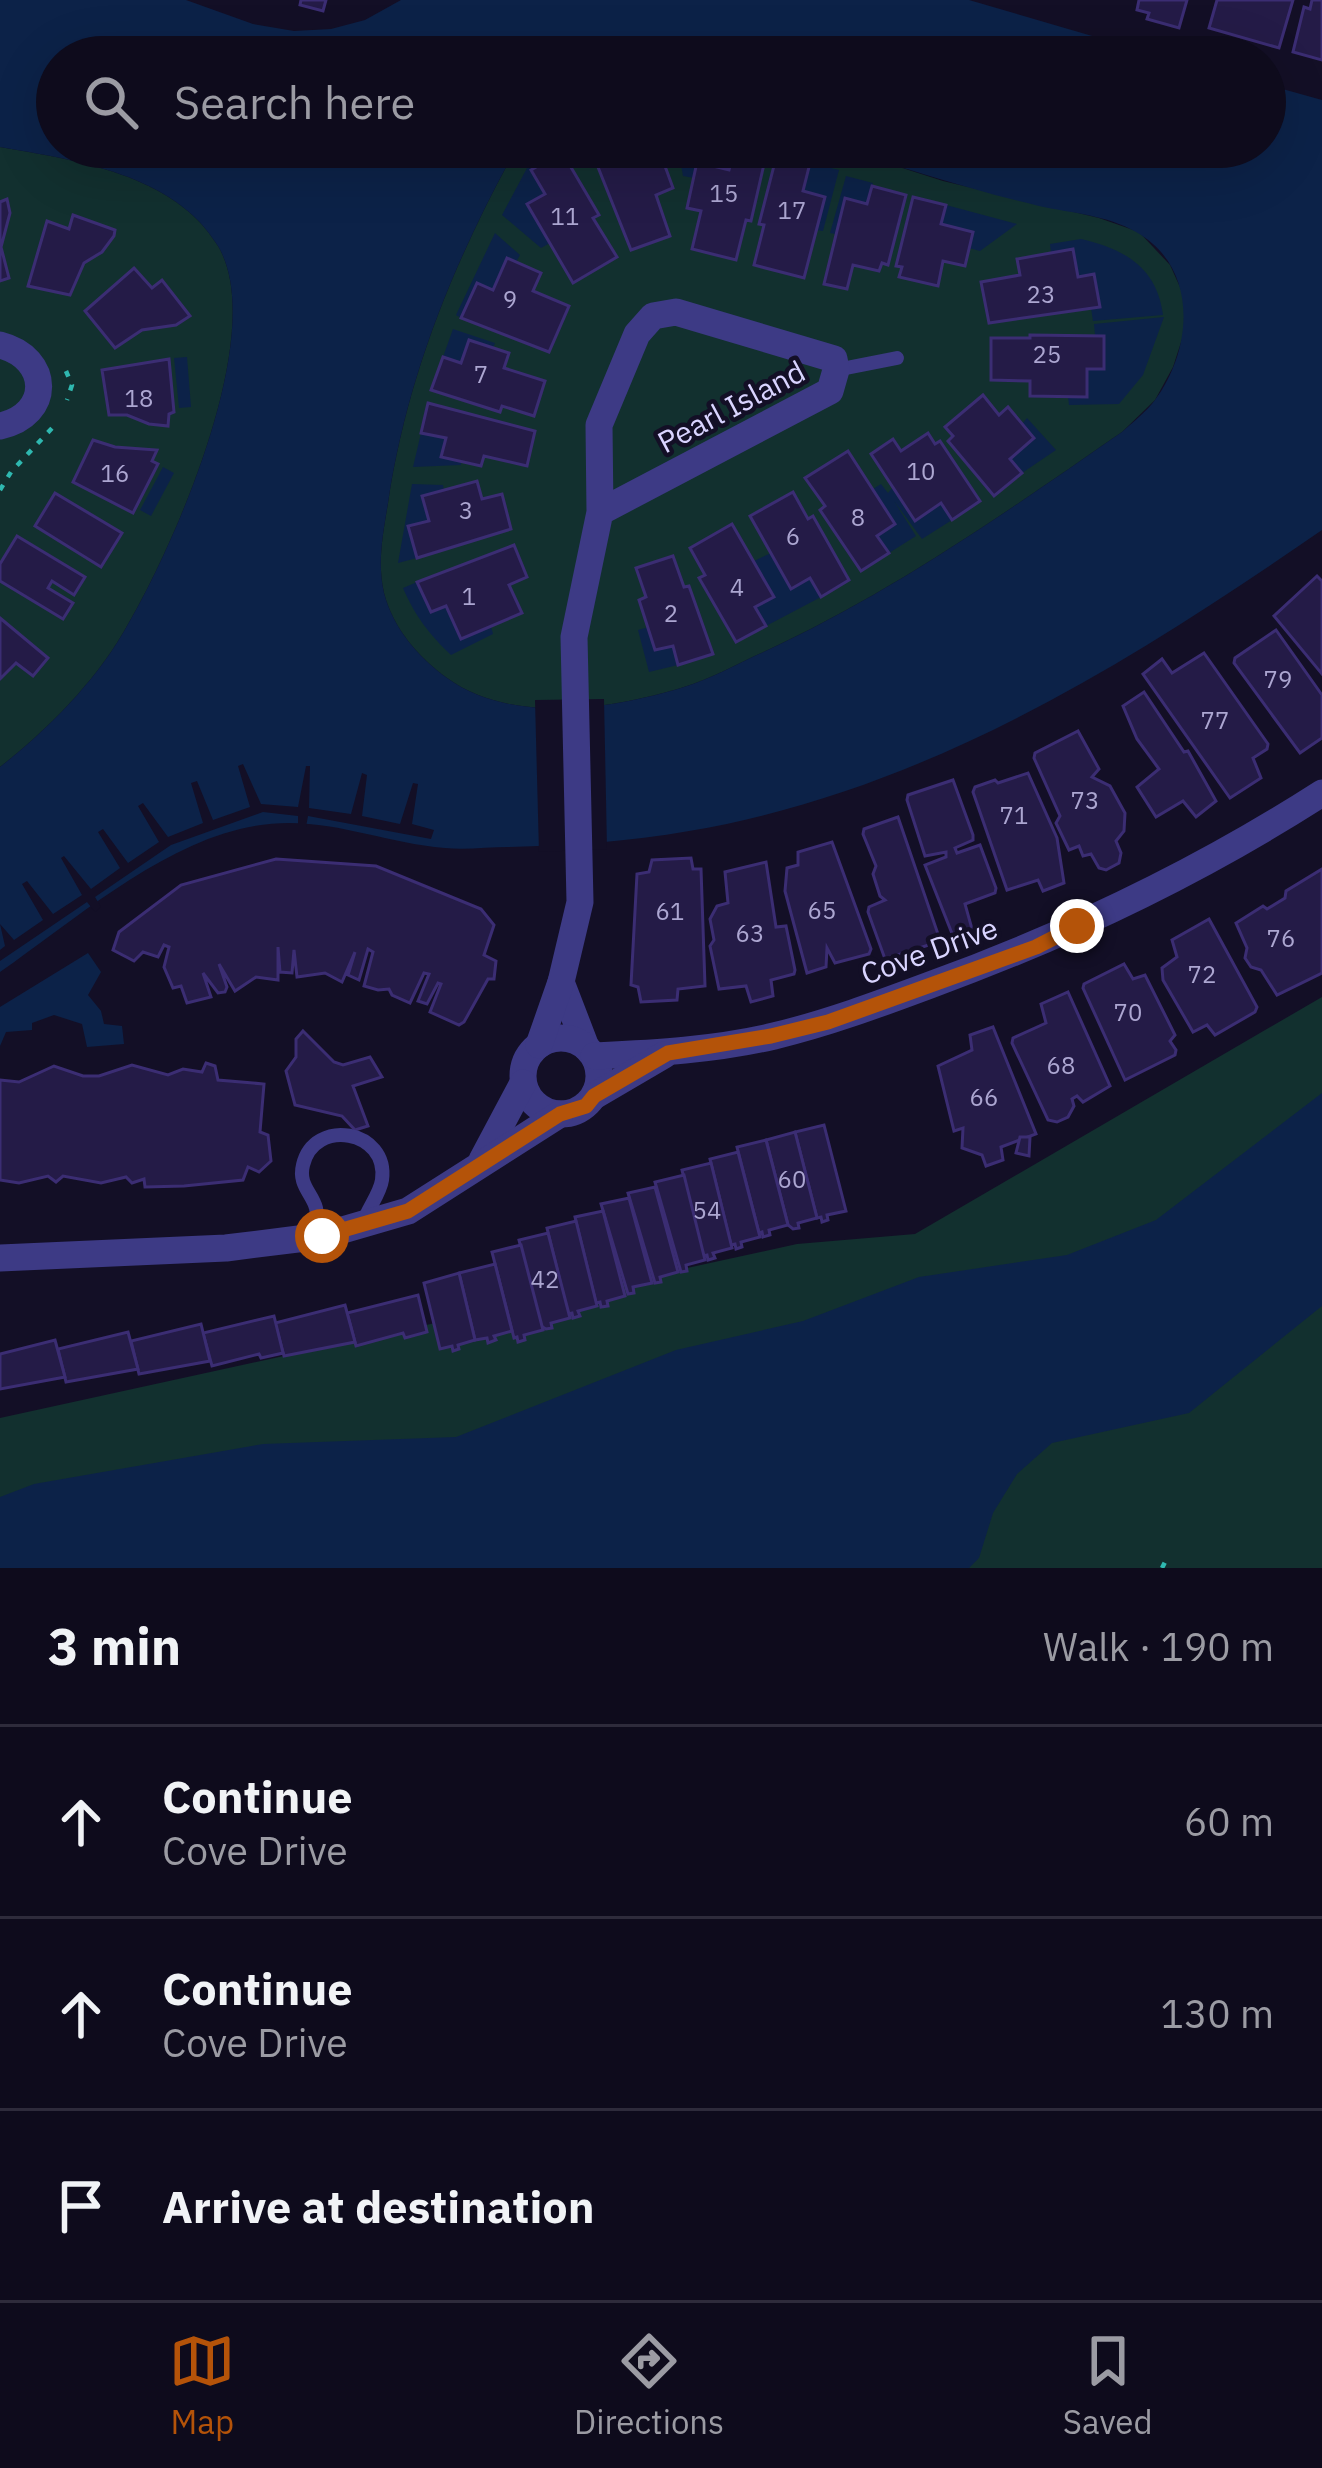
<!DOCTYPE html>
<html lang="en">
<head>
<meta charset="utf-8">
<style>
	body { margin:0; font-family:"IBM Plex Sans",sans-serif; background:#1c1929; color:#f1f3f6 }
	.stop { position:absolute; width:36px; height:36px; margin:-27px; border:9px solid #b45309; border-radius:50%; background:#fff }
	.stop.end { background:#b45309; border-color:#fff; box-shadow:0 3px 12px #0008 }
	.list { margin:0; padding:0; list-style:none }
	h2 { display:flex; justify-content:space-between; align-items:center; height:156px; margin:0; padding:0 48px; font-size:51px }
	h2 small { font-size:39px; font-weight:400; color:#9b9ba3 }
	.list li { display:grid; grid-template-columns:78px 1fr auto; gap:36px; align-items:center; box-sizing:border-box; height:192px; padding:0 48px; border-top:3px solid #2e2b3b }
	.list b { display:block; font-size:45px; white-space:nowrap }
	.list p { margin:0; font-size:39px; white-space:nowrap; color:#9b9ba3 }
	.list em { font-size:39px; font-style:normal; color:#9b9ba3 }
	.icon { flex:none; width:66px; height:66px; fill:none; stroke:currentColor; stroke-width:2; stroke-linecap:round; stroke-linejoin:round }
	.map { position:relative; flex:none; width:1322px; height:1568px; overflow:hidden }
	.search { position:absolute; background:#0e0b1c; box-shadow:0 12px 48px #0002; left:36px; right:36px; top:36px; height:132px; display:flex; align-items:center; gap:30px; box-sizing:border-box; padding:0 42px; border-radius:66px; color:#9b9ba3; font-size:45px }
	.sheet { height:732px; background:#0e0b1c }
	nav { display:flex; justify-content:space-around; align-items:center; box-sizing:border-box; height:168px; border-top:3px solid #2e2b3b; background:#0e0b1c; font-size:33px; color:#9b9ba3 }
	nav a { display:grid; justify-items:center; gap:6px }
	nav .on { color:#b45309 }
	.map>svg:first-child { display:block }
</style>
</head>
<body>
<div class="map">
<svg width="1322" height="1568" viewBox="0 0 1322 1568">
	<rect width="100%" height="100%" fill="#130f26"/>
	<!-- green -->
	<g fill="#12302f">
		<path d="M0 147C75 160 175 174 218 246 270 333 171 553 123 633 93 684 46 731 0 767Z"/>
		<path d="M517 147H837L943 181 1099 218 1139 232 1170 265 1185 298 1184 333 1173 367 1155 400 1122 432C1005 513 889 595 759 654 735 665 710 679 684 687 613 709 512 725 447 678 418 657 393 628 384 593 377 563 383 533 388 503 407 375 455 259 517 147Z"/>
		<path d="M1322 997V1568H0V1418L797 1244 915 1234Z"/>
	</g>
	<!-- water -->
	<g fill="#0c2248">
		<path d="M0 0H186L253 24 294 31 331 29 365 20 401 0H969L1164 57H57V147H517C455 259 407 375 388 503 383 533 377 563 384 593 393 628 418 657 447 678 512 725 613 709 684 687 710 679 735 665 759 654 889 595 1005 513 1122 432 1133 422 1146 412 1155 400 1193 349 1199 267 1136 232 1107 215 1071 213 1039 206 971 190 904 168 837 147H1265V84L1322 100V530C1128 664 925 791 689 831 629 842 570 845 509 847 488 847 466 850 445 848 372 842 317 810 240 829 154 850 72 922 0 972V767C46 731 93 684 123 633 171 553 270 333 218 246 175 174 75 160 0 147Z"/>
		<path d="M543 147H558L562 152 545 194 527 204 550 243 541 248 502 215 534 155Z"/>
		<path d="M678 147H735L729 170 694 178 683 176Z"/>
		<path d="M810 163 839 170 823 231 816 230 803 191Z"/>
		<path d="M846 176 873 183 867 204 845 198 835 234 830 233Z"/>
		<path d="M946 205 1017 224 980 251 969 248 972 232 941 224Z"/>
		<path d="M495 233 520 255 516 262 507 258 493 290 476 283 461 318 456 315Z"/>
		<path d="M1081 239C1124 249 1157 267 1163 315L1093 321 1091 308 1100 306 1094 274 1078 277 1073 249 1051 253 1050 244Z"/>
		<path d="M1164 317 1143 375 1119 404 1069 405 1068 397H1087V369H1103L1104 336 1095 335 1094 324Z"/>
		<path d="M453 329 495 343 493 348 469 340 461 363 443 357Z"/>
		<path d="M187 357 191 407 179 408 174 358Z"/>
		<path d="M1027 418 1056 450 1022 473 1010 459 1034 438 1022 424Z"/>
		<path d="M421 433 446 438 442 457 461 462V465L413 467Z"/>
		<path d="M163 467 174 473 151 516 140 510Z"/>
		<path d="M412 484 443 485 444 490 423 496 429 521 408 526 417 558 398 563Z"/>
		<path d="M881 484 888 493 893 487 915 520 941 503 952 520 922 539 894 501 916 536 889 553 877 536 895 523 873 489Z"/>
		<path d="M771 553 791 588 810 578 821 597 766 626 755 607 774 596 754 561Z"/>
		<path d="M417 582 431 612 446 606 461 639 491 626 493 634 451 655C429 634 415 616 403 588Z"/>
		<path d="M649 627 673 646 678 665 649 672 638 630Z"/>
		<path d="M88 953 101 972 88 995 101 1011 104 1024 122 1026 124 1044 87 1047 82 1024 54 1015 32 1023V1030L6 1032 0 1046V1007Z"/>
		<path d="M1322 1093V1306L1189 1413 1052 1443 1017 1474 993 1513 979 1558 969 1568H0V1497L34 1484 263 1444 456 1437 676 1350 803 1321 919 1277 1067 1255 1156 1220Z"/>
	</g>
	<!-- pier -->
	<g fill="#130f26">
		<path d="M604 699 607 849 539 852 535 700Z"/>
		<path d="M243 764 261 804 298 807 306 766H310L309 808 351 814 362 773 367 775 362 816 400 824 413 783 418 784 412 824 434 830 431 839 308 816 306 827H298V816L263 812 171 845 95 897 101 907 95 912 87 902 0 961V950L5 946 0 924 14 940 43 920 22 884 27 881 53 914 82 895 61 858 64 856 91 889 120 868 98 832 103 829 128 863 159 842 138 806 143 803 168 837 203 823 191 783 197 781 213 820 250 807 238 766Z"/>
	</g>
	<!-- building -->
	<g fill="#241b47" stroke="#3b2d73" stroke-width="3">
		<path d="M301 0H326L323 11 300 5Z"/>
		<path d="M1139 0H1187L1179 28 1147 19 1149 13 1137 10Z"/>
		<path d="M1217 0H1293L1279 48 1209 28Z"/>
		<path d="M1312 0H1322V60L1293 52 1304 7 1310 9Z"/>
		<path d="M590 147H628L631 154 658 147 673 188 656 195 670 236 631 250Z"/>
		<path d="M735 147 767 151 751 221 746 220 736 260 692 249 701 211 687 208 697 162 729 170Z"/>
		<path d="M562 152 599 215 593 218 617 257 573 283 527 204 545 194 531 170Z"/>
		<path d="M777 154 810 163 803 191 825 197 804 278 754 265 764 225 759 224Z"/>
		<path d="M872 186 906 195 888 265 882 263 879 271 853 265 847 289 824 284 845 198 867 204Z"/>
		<path d="M913 197 946 205 941 224 973 232 965 266 943 261 938 286 899 277 902 267 896 266Z"/>
		<path d="M7 199 10 213 1 247 9 278 0 281V202Z"/>
		<path d="M73 215 115 230 114 236 102 252 84 263 70 295 28 286 47 221 69 229Z"/>
		<path d="M1073 249 1078 277 1094 274 1100 307 989 323 981 282 1020 275 1017 259Z"/>
		<path d="M507 258 541 273 533 291 569 306 549 352 461 318 477 283 493 290Z"/>
		<path d="M134 268 152 288 162 280 190 316 176 325 142 330 115 348 85 311Z"/>
		<path d="M1030 335 1104 336V369H1087V397L1030 396V381L991 380V338H1030Z"/>
		<path d="M469 340 509 353 504 368 545 381 534 416 502 406 500 412 431 390 443 357 461 363Z"/>
		<path d="M169 359 174 412 169 414 168 426 149 424 127 415H109L102 370Z"/>
		<path d="M983 395 999 415 1008 407 1034 438 1010 459 1022 473 994 496 948 441 953 436 945 427Z"/>
		<path d="M428 403 535 431 527 466 484 456 481 466 441 457 446 438 421 433Z"/>
		<path d="M928 433 935 444 940 441 980 501 952 520 941 503 915 521 871 454 893 439 901 451Z"/>
		<path d="M93 440 115 447 157 450 152 461 158 464 133 513 73 482Z"/>
		<path d="M848 451 895 524 877 536 889 553 861 571 820 510 825 506 805 478Z"/>
		<path d="M477 481 482 499 502 494 511 529 417 558 408 526 429 521 422 496Z"/>
		<path d="M793 492 808 519 813 516 849 580 821 597 810 578 791 589 750 516Z"/>
		<path d="M55 493 122 533 101 567 35 526Z"/>
		<path d="M732 524 774 597 755 607 766 626 736 642 699 578 705 575 690 548Z"/>
		<path d="M17 536 85 577 74 595 52 581 48 588 73 603 63 619 0 581V564Z"/>
		<path d="M514 545 527 577 509 585 522 613 461 639 446 606 431 612 417 582Z"/>
		<path d="M673 556 684 587 689 586 713 654 678 665 673 646 655 650 639 600 646 597 636 568Z"/>
		<path d="M1317 576 1322 581V674L1274 616Z"/>
		<path d="M0 618 48 658 33 676 16 663 0 679Z"/>
		<path d="M1276 630 1322 695V738L1300 753 1234 663 1235 658Z"/>
		<path d="M1204 653 1268 744 1267 749 1253 758 1261 778 1230 798 1143 674 1162 659 1172 673Z"/>
		<path d="M1144 692 1184 752 1188 751 1216 801 1196 817 1183 801 1156 817 1137 787 1159 769 1137 739 1123 706Z"/>
		<path d="M1078 731 1099 769 1092 777 1110 786 1125 813 1124 831 1116 841 1121 853 1119 863 1106 870 1099 868 1091 854 1083 856 1079 846 1069 850 1056 823 1060 816 1034 758 1035 753Z"/>
		<path d="M1028 773 1057 838 1064 883 1043 891 1038 880 1007 890 973 792 975 787 995 780 998 783Z"/>
		<path d="M953 780 973 835V840L955 848 957 853 980 845 996 888 995 893 965 904 972 929 953 936 925 865 946 857V852L925 856 907 800 908 795Z"/>
		<path d="M898 817 939 937 938 942 885 959 868 912 869 907 885 900 880 896 873 874 876 866 863 834 864 829Z"/>
		<path d="M832 842 871 949 869 954 835 963 827 948 826 967 807 973 785 891 787 868 798 865V852Z"/>
		<path d="M691 858 693 869H701L705 986 678 989 677 1000 641 1002 638 987 631 985 637 874 649 872 652 860Z"/>
		<path d="M276 859 376 866 481 909 494 925 484 955 496 961 494 979H488L464 1022 459 1025 430 1012 441 984 438 983 427 1004 418 1001 429 974 424 973 410 1003 392 995 389 989 378 990 364 986 373 952 368 949 359 980 348 975 355 952 342 982 325 973 297 977 294 950 292 973 280 972 278 947V980L256 977 235 991 219 964 227 987 225 992 218 993 203 973 211 997 187 1003 181 986 173 988 164 967 169 947 164 945 158 957 143 952 134 961 113 950 119 932 181 885Z"/>
		<path d="M766 862 776 927 786 926 795 970 794 974 771 980 773 996 751 1002 746 986 719 989 710 946 714 940 710 919 717 906 728 903 725 872Z"/>
		<path d="M1322 869V973L1277 995 1261 970 1251 967 1245 958 1247 948 1236 923 1263 906 1267 909 1285 898 1286 891Z"/>
		<path d="M1209 919 1257 1007 1255 1012 1215 1035 1207 1025 1193 1032 1163 980 1162 968 1177 957 1172 940Z"/>
		<path d="M1124 964 1133 979 1145 975 1175 1035 1170 1041 1176 1050 1175 1055 1125 1080 1083 988 1084 984Z"/>
		<path d="M1068 992 1110 1086 1083 1102 1077 1096 1072 1099 1074 1106 1068 1117 1057 1122 1048 1120 1012 1043 1013 1038 1046 1023 1041 1004Z"/>
		<path d="M993 1027 1036 1134 1001 1147 1003 1160 986 1166 982 1155 962 1148 963 1128 954 1131 938 1066 972 1050 970 1035Z"/>
		<path d="M303 1031 334 1062 343 1065 370 1057 382 1077 353 1086 368 1126 355 1130 342 1116 295 1105 286 1071 296 1057V1039Z"/>
		<path d="M206 1063 215 1066 218 1080 264 1084 260 1132 268 1135 271 1161 259 1172 248 1167 243 1180 184 1186 145 1187 144 1179 132 1183 126 1177 101 1183 63 1176 56 1182 48 1176 19 1183 0 1180V1080L19 1082 54 1066 83 1076H99L132 1065 168 1075 183 1069 202 1072Z"/>
		<path d="M824 1125 846 1211 827 1215 828 1220 822 1222 821 1217 817 1218 795 1132Z"/>
		<path d="M795 1132 817 1218 798 1223 799 1228 793 1229 788 1225 766 1140Z"/>
		<path d="M1020 1137H1030L1029 1156 1016 1153Z"/>
		<path d="M766 1140 788 1225 769 1230 770 1235 763 1237 762 1232 759 1233 737 1147Z"/>
		<path d="M738 1152 760 1237 741 1242 742 1247 736 1249 735 1244 731 1245 710 1159Z"/>
		<path d="M711 1163 732 1248 713 1253 715 1258 708 1260 707 1255 703 1256 682 1170Z"/>
		<path d="M684 1175 705 1260 686 1265 687 1271 681 1272 655 1182Z"/>
		<path d="M655 1187 678 1272 660 1277 661 1282 655 1283 628 1193Z"/>
		<path d="M629 1198 652 1283 633 1287 634 1293 628 1294 601 1204Z"/>
		<path d="M603 1211 625 1296 607 1301 608 1306 601 1307 600 1302 596 1303 575 1217Z"/>
		<path d="M576 1221 597 1306 578 1311 580 1316 573 1318 572 1313 568 1314 547 1228Z"/>
		<path d="M548 1233 570 1318 551 1323 552 1328 546 1329 541 1326 519 1240Z"/>
		<path d="M521 1245 543 1330 524 1335 525 1340 518 1342 517 1337 514 1338 492 1252Z"/>
		<path d="M495 1264 512 1331 494 1336 496 1340 488 1343 487 1338 475 1340 459 1273Z"/>
		<path d="M459 1273 475 1340 458 1345 459 1349 453 1351 452 1346 440 1349 424 1283Z"/>
		<path d="M418 1295 427 1332 405 1338 403 1333 356 1346 347 1313Z"/>
		<path d="M345 1305 355 1342 284 1356 275 1323Z"/>
		<path d="M274 1316 283 1353 261 1358 259 1354 212 1366 203 1333Z"/>
		<path d="M201 1324 210 1361 139 1374 131 1341Z"/>
		<path d="M128 1332 138 1369 66 1382 58 1349Z"/>
		<path d="M55 1340 65 1377 0 1389V1354Z"/>
	</g>
	<g fill="none" stroke-linecap="round" stroke-linejoin="round">
		<!-- path -->
		<g stroke="#2fb8b0" stroke-width="4.5" stroke-dasharray="6 9" stroke-linecap="butt">
			<path d="M66 371 72 385 67 400"/>
			<path d="M0 490 11 472 54 426"/>
			<path d="M1162 1568 1168 1556"/>
		</g>
		<!-- lane -->
		<g stroke="#3d3a85" stroke-width="14">
			<path d="M836 370 897 358"/>
			<path d="M316 1237C316 1228 318 1217 316 1208 312 1193 298 1185 303 1165 314 1117 389 1130 382 1180 380 1194 368 1208 363 1223"/>
		</g>
		<!-- street -->
		<g stroke="#3d3a85" stroke-width="27">
			<path d="M0 345C51 358 52 415 0 426"/>
			<path d="M561 982 586 1047"/>
			<circle cx="561" cy="1076" r="38"/>
			<path d="M539 1045 561 982 580 902 574 637 600 512 599 425 637 334 653 316 676 312 834 359 836 370 830 391 600 512"/>
			<path d="M594 1056C654 1053 715 1050 774 1036 828 1023 879 1004 930 985 1067 935 1199 872 1322 793"/>
			<path d="M594 1096 664 1055"/>
			<path d="M482 1160 523 1083"/>
			<path d="M0 1258 226 1248 322 1236 408 1211 560 1114"/>
		</g>
	</g>
	<g fill="none" stroke-linecap="round" stroke-linejoin="round">
		<!-- route -->
		<path stroke="#b45309" stroke-width="15" d="M322 1236 408 1211 560 1114 586 1106 594 1096 668 1053 771 1036 828 1022 1036 947 1077 926"/>
	</g>
	<g text-anchor="middle" dominant-baseline="central" stroke-width="9" stroke-linejoin="round" paint-order="stroke">
		<!-- number labels -->
		<g font-size="24" fill="#aca6d1">
			<text x="724" y="193">15</text>
			<text x="792" y="210">17</text>
			<text x="565" y="216">11</text>
			<text x="1041" y="294">23</text>
			<text x="510" y="299">9</text>
			<text x="1047" y="354">25</text>
			<text x="481" y="374">7</text>
			<text x="139" y="398">18</text>
			<text x="921" y="471">10</text>
			<text x="115" y="473">16</text>
			<text x="466" y="510">3</text>
			<text x="858" y="517">8</text>
			<text x="793" y="536">6</text>
			<text x="737" y="587">4</text>
			<text x="469" y="596">1</text>
			<text x="671" y="613">2</text>
			<text x="1278" y="679">79</text>
			<text x="1215" y="720">77</text>
			<text x="1085" y="800">73</text>
			<text x="1014" y="815">71</text>
			<text x="822" y="910">65</text>
			<text x="670" y="911">61</text>
			<text x="750" y="933">63</text>
			<text x="1281" y="938">76</text>
			<text x="1202" y="974">72</text>
			<text x="1128" y="1012">70</text>
			<text x="1061" y="1065">68</text>
			<text x="984" y="1097">66</text>
			<text x="792" y="1179">60</text>
			<text x="707" y="1210">54</text>
			<text x="545" y="1279">42</text>
		</g>
		<!-- street labels -->
		<g font-size="30" fill="#d9d4ff" stroke="#130f26">
			<text transform="translate(731 406) rotate(-28)">Pearl Island</text>
			<text transform="translate(929 950) rotate(-20)">Cove Drive</text>
		</g>
	</g>
</svg>
<div class="stop" style="left:322px;top:1236px"></div>
<div class="stop end" style="left:1077px;top:926px"></div>
<div class="search"><svg class="icon" aria-label="search" viewBox="0 0 24 24"><circle cx="10" cy="10" r="6"/><path d="M15 15l6 6"/></svg>Search here</div>
</div>
<section class="sheet">
<h2>3 min<small>Walk · 190 m</small></h2>
<ul class="list">
<li><svg class="icon" aria-label="ahead" viewBox="0 0 24 24"><path d="M12 20V5M6 11l6-6 6 6"/></svg><div><b>Continue</b><p>Cove Drive</p></div><em>60 m</em></li>
<li><svg class="icon" aria-label="ahead" viewBox="0 0 24 24"><path d="M12 20V5M6 11l6-6 6 6"/></svg><div><b>Continue</b><p>Cove Drive</p></div><em>130 m</em></li>
<li><svg class="icon" aria-label="arrive" viewBox="0 0 24 24"><path d="M6 21V4h12l-3 4 3 4H6"/></svg><div><b>Arrive at destination</b></div></li>
</ul>
</section>
<nav>
<a class="on"><svg class="icon" aria-label="map" viewBox="0 0 24 24"><path d="M3 6l6-2 6 2 6-2v14l-6 2-6-2-6 2zM9 4v14M15 6v14"/></svg>Map</a>
<a><svg class="icon" aria-label="directions" viewBox="0 0 24 24"><path d="M12 3l9 9-9 9-9-9zM9 14v-3h6M13 9l2 2-2 2"/></svg>Directions</a>
<a><svg class="icon" aria-label="saved" viewBox="0 0 24 24"><path d="M7 4h10v16l-5-4-5 4z"/></svg>Saved</a>
</nav>
</body>
</html>
